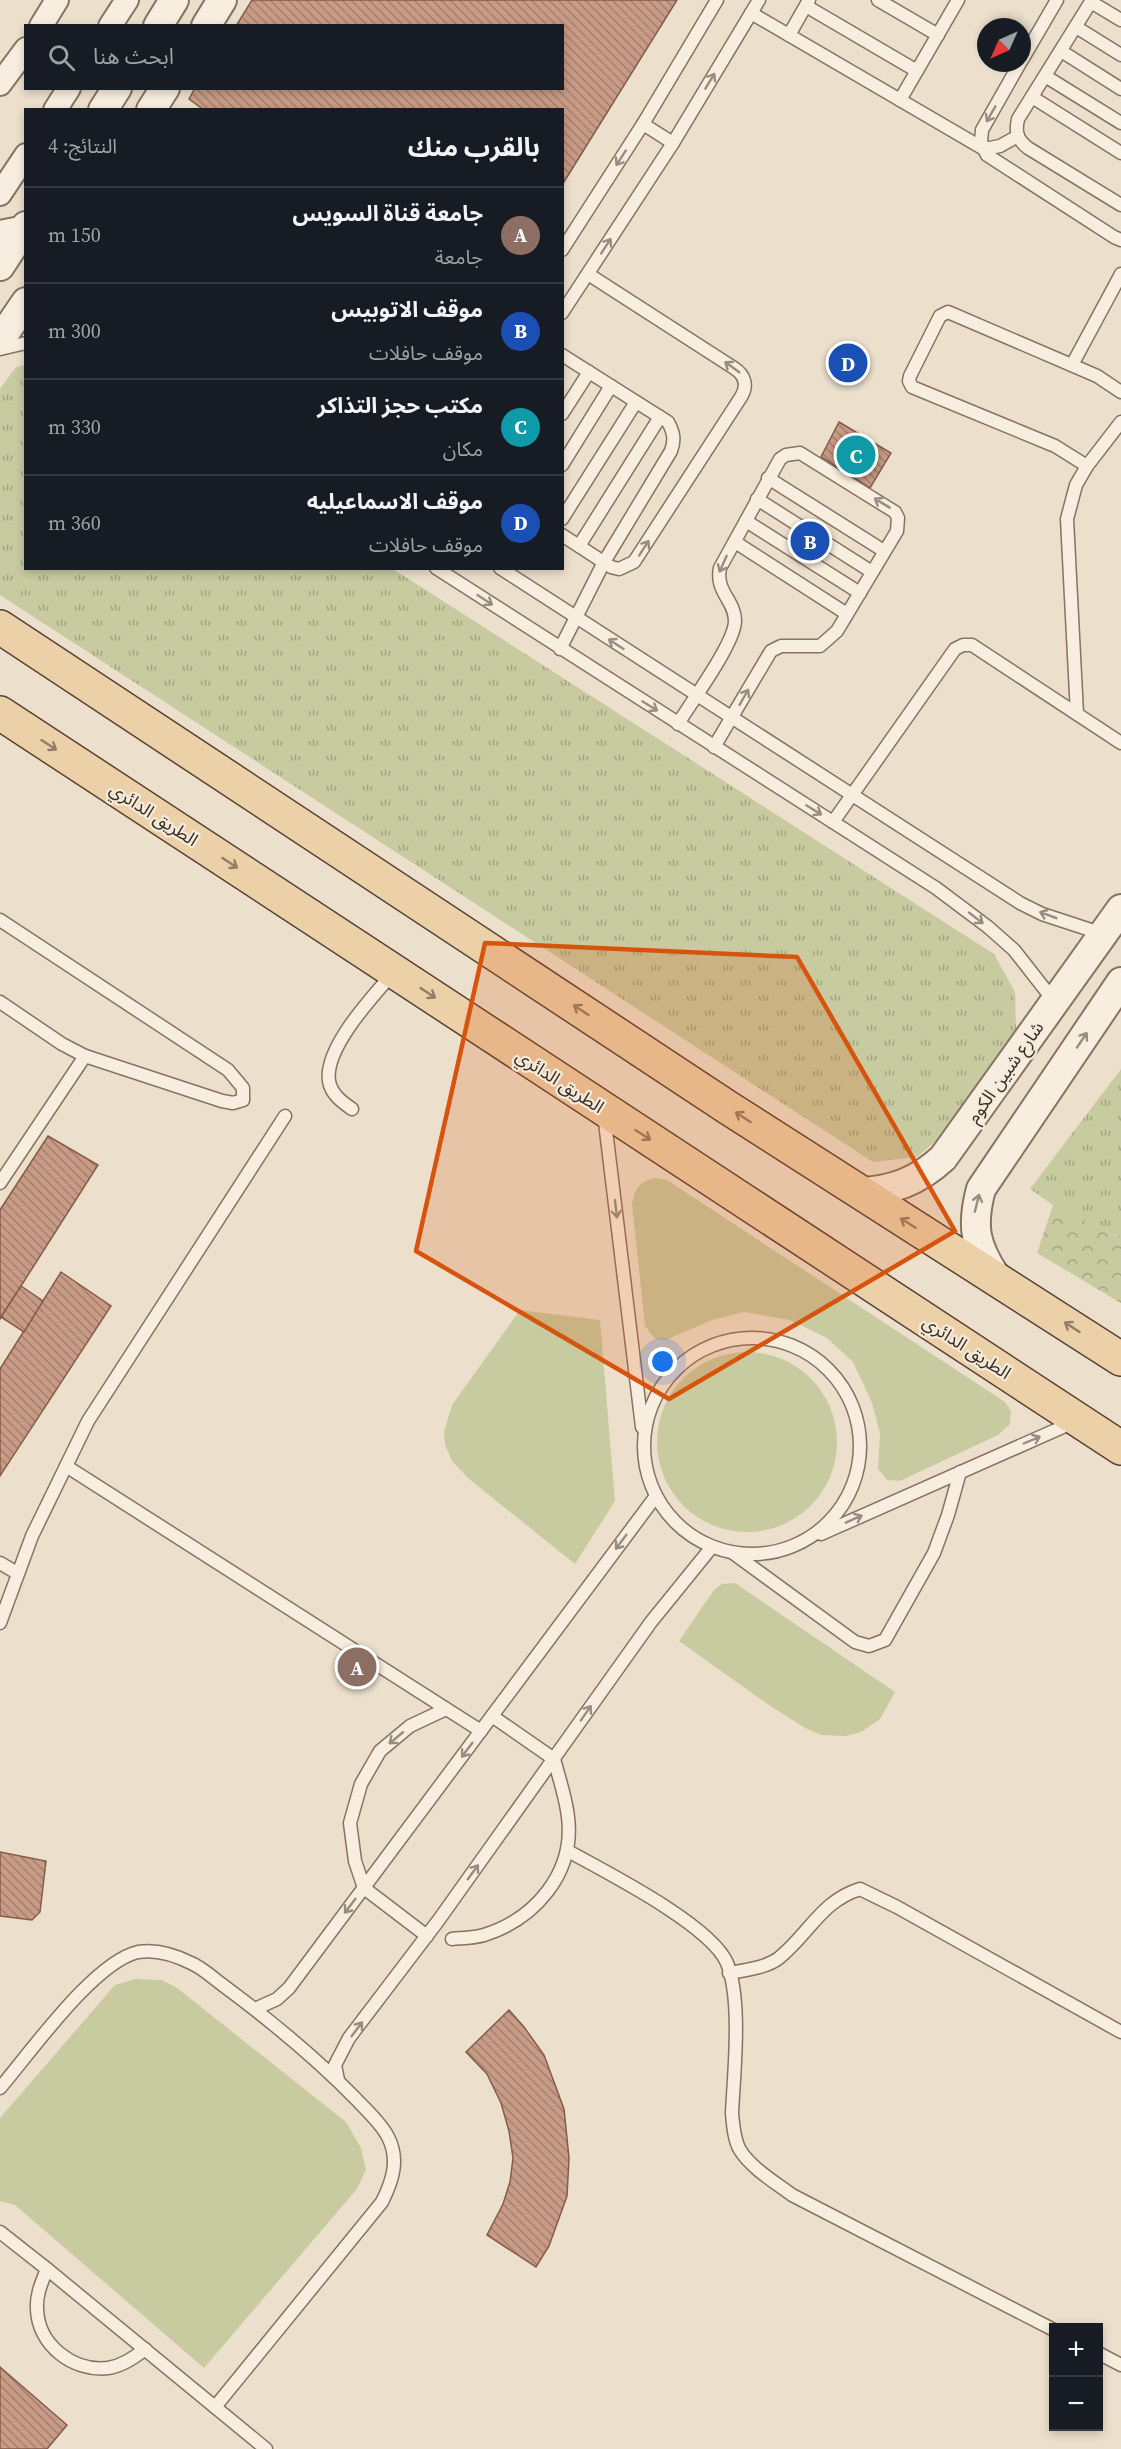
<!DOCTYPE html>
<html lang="ar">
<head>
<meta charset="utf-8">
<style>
	body { margin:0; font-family:"Source Serif 4","Noto Sans Arabic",serif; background:#242831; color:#f1f3f6; direction:rtl }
	.controls { position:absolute; right:18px; bottom:18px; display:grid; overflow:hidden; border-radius:0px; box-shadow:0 3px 9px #0003 }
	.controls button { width:54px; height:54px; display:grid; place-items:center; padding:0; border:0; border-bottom:2px solid #363941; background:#171b24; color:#f1f3f6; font:30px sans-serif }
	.compass { position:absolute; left:977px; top:18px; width:54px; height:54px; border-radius:50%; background:#171b24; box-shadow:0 3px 9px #0003; rotate:225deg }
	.you { position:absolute; left:663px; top:1362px; width:21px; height:21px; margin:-15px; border:4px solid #fff; border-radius:50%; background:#1a73e8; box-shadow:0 0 0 9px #1a73e833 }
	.badge { display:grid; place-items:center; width:39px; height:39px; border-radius:50%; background:#0b8043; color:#fff; font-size:20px; font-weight:700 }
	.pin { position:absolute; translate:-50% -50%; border:3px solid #fff; box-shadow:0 2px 6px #0006 }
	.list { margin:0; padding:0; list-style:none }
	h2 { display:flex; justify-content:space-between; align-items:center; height:78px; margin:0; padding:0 24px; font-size:26px }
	h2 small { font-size:20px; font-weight:400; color:#9ea1a6 }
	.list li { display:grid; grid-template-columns:39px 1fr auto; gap:18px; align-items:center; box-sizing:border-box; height:96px; padding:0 24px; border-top:2px solid #363941 }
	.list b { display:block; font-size:22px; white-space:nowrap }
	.list p { margin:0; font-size:20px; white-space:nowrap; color:#9ea1a6 }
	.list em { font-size:20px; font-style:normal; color:#9ea1a6 }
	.icon { flex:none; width:33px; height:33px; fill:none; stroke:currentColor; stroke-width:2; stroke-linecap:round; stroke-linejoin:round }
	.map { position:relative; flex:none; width:1121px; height:2449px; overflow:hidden; direction:ltr }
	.search { position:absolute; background:#171b24; box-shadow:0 3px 9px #0003; left:24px; top:24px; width:540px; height:66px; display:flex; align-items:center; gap:15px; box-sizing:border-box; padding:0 21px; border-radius:0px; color:#9ea1a6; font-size:22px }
	.panel { position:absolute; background:#171b24; box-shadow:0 3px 9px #0003; left:24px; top:108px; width:540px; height:462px; border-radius:0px; direction:rtl }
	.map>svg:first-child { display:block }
</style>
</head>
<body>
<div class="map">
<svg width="1121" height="2449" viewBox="0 0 1121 2449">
	<defs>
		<pattern id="grass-tufts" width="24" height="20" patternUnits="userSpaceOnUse" patternTransform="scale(1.5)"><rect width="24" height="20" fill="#c8caa0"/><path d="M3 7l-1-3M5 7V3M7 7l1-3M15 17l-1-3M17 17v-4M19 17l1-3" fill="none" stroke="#a3a482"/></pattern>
		<pattern id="forest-crowns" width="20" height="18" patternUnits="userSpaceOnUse" patternTransform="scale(1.5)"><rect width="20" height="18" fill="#c8caa0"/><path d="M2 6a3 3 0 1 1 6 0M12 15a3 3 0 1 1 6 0" fill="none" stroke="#a3a482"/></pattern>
		<pattern id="building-back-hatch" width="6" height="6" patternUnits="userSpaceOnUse" patternTransform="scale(1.5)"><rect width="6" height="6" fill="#c79b85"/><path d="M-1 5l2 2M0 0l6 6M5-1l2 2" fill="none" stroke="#a37f6c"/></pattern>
	</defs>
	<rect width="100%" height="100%" fill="#ece0cc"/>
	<!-- grass -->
	<g fill="url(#grass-tufts)">
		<path d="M25 365 26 568 393 569 994 954 1015 992 1016 1031 948 1131 917 1157 873 1162 0 595V389L16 367Z"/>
		<path d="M1121 1069V1238L1053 1205 1030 1189Z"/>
	</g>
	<!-- forest -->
	<path fill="url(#forest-crowns)" d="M1053 1205 1121 1238V1303L1037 1253Z"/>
	<!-- green -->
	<g fill="#c8caa0">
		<path d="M656 1178 667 1180 1005 1402 1011 1411 1010 1424 998 1435 900 1481 887 1480 878 1469 880 1433 872 1403 853 1362 827 1338 790 1320 744 1312 712 1320 666 1340 655 1339 645 1326 632 1204C635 1188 640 1181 656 1178Z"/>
		<path d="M520 1310 600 1320 615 1501 575 1564 469 1479 452 1461 445 1445 444 1432 452 1405Z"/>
		<circle cx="747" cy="1442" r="90"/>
		<path d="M735 1583 895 1692 880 1719 861 1732 846 1736 821 1735 805 1728 769 1705 679 1641 714 1590 722 1584Z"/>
		<path d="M136 1979 162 1980 177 1988 346 2122 361 2148 366 2170 356 2190 204 2368 15 2205 0 2201V2118L115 1985Z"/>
	</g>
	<!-- building -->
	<g fill="url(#building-back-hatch)" stroke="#855b48" stroke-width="1.5">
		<path d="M252 0H677L562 185V110H204L189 99 195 88H562V26H236Z"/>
		<path d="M839 422 891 453 870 488 821 457Z"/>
		<path d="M48 1136 98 1165 0 1319V1210Z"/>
		<path d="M61 1272 111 1306 0 1476V1369Z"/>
		<path d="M21 1286 43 1301 24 1332 1 1317Z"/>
		<path d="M0 1852 46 1861 40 1912 32 1920 0 1916Z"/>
		<path d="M509 2010 524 2027 544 2055 564 2109 569 2158 567 2196 549 2246 536 2267 487 2235 503 2204 510 2182 513 2158 509 2131 501 2103 487 2074 466 2052Z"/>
		<path d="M0 2367 67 2425 47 2449H0Z"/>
	</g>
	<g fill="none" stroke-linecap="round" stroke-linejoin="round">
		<!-- service casing -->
		<g stroke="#887261" stroke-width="15">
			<g id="service">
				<path d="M878 0 938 35"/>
				<path d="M1092 0 1018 119C1015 133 1017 139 1028 148L1121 205"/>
				<path d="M1091 2 1121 20"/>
				<path d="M806 6 917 71"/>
				<path d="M751 13 984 149 1000 146 1018 136"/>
				<path d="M1076 27 1121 55"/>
				<path d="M789 35 809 0"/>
				<path d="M1061 51 1121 89"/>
				<path d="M1022 60 1057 0"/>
				<path d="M1020 63 982 130 981 142 987 155 1114 237 1121 240"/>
				<path d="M1045 76 1121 123"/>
				<path d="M1032 97 1121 153"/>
				<path d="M900 100 958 0"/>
				<path d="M643 124 673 143"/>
				<path d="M562 250 643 124 717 0"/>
				<path d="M562 313 673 143 759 0"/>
				<path d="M0 349 26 343"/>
				<path d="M1072 365 1121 274"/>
				<path d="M562 414 589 372"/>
				<path d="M562 465 611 386"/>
				<path d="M1087 466 1055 446 912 387 909 381 910 376 940 316 948 312 1097 376 1121 392"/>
				<path d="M768 478 884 551"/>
				<path d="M757 499 872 572"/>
				<path d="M562 519 636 402"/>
				<path d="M746 521 860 593"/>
				<path d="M562 535 611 567 619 569 634 562 741 397C748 386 745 375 734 368L588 274"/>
				<path d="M735 542 847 614"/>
				<path d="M579 546 660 417"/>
				<path d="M436 568 936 888 988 927 1014 950 1054 1001"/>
				<path d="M500 568 1020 903 1042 914 1103 934"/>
				<path d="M560 649 604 562 671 451C675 440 674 433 668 422L562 355"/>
				<path d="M1077 714 1067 519 1076 485 1087 466 1121 422"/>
				<path d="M678 724C691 702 735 643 735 621 735 600 715 592 720 568L780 459 786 455 800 453 895 512 898 518 897 531 837 631 820 646H781L771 651 714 747"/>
				<path d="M833 822 955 649 963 645H972L1121 743"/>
				<path d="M0 920 228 1070 243 1088V1100L233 1103 222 1101 85 1056 62 1044 0 1002"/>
				<path d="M352 1109C342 1102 331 1094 329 1081 324 1048 373 996 394 972"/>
				<path d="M604 1114 642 1427"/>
				<path d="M0 1183 85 1056"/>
				<circle cx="752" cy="1446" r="108"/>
				<path d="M66 1466 481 1731"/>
				<path d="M821 1534 1074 1422"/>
				<path d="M733 1553 855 1642 869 1646 885 1640 934 1553 948 1515 960 1472"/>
				<path d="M0 1563 17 1573"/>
				<path d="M0 1623 32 1536 88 1421 285 1116"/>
				<path d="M568 1851C606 1872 711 1925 727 1963 742 2000 734 2072 732 2113 733 2124 734 2140 740 2150 751 2168 776 2183 792 2195L1054 2330"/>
				<path d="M427 1936 364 1888 355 1861 350 1823 361 1784 380 1751 410 1726 446 1709"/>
				<path d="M452 1939C462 1938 474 1938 484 1935 535 1919 575 1873 568 1817 566 1798 559 1778 554 1759L492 1716"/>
				<path d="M729 1973C745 1970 766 1968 779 1958 809 1934 821 1901 860 1889L897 1907 1121 2032"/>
				<path d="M255 2009 277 1999 289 1988 656 1496"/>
				<path d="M338 2080 335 2065 349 2038 438 1921 651 1622 711 1548"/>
				<path d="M0 2088C30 2053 94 1962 138 1952 156 1949 175 1955 191 1963 203 1968 214 1979 224 1986 271 2021 316 2058 356 2099 367 2111 381 2123 388 2137 400 2160 392 2182 382 2202L215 2407"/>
				<path d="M0 2232 47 2269 266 2449"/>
				<path d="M47 2269C42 2282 36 2294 37 2309 38 2345 73 2372 108 2368 122 2366 134 2358 145 2349"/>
				<path d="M1098 2353 1121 2365"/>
			</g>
		</g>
		<!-- minor casing -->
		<g stroke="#887261" stroke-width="26">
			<g id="minor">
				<path d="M41 26 57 0"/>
				<path d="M110 26 127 0"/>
				<path d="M0 84 26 49"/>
				<path d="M55 110 69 88"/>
				<path d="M0 194 26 155"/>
				<path d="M0 232 25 227"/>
			</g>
		</g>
		<!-- tertiary casing -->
		<g stroke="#887261" stroke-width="32">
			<g id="tertiary">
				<path d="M158 26 174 0"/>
				<path d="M206 26 222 0"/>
				<path d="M103 110 117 88"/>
				<path d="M151 110 165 88"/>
				<path d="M0 266 26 226"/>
				<path d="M0 340 26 302"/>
				<path d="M858 1192C893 1191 918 1181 943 1158L1121 909"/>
				<path d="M996 1277C975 1246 971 1226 981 1189L1121 982"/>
			</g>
		</g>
		<!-- primary casing -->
		<g stroke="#574134" stroke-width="36">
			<g id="primary">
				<path d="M0 627 727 1107 1121 1359"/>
				<path d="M0 713 1121 1448"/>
			</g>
		</g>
		<!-- service -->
		<use href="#service" stroke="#f7eedf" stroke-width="12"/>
		<!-- minor -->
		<use href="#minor" stroke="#f7eedf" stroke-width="22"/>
		<!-- tertiary -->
		<use href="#tertiary" stroke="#f7eedf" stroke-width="28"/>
		<!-- primary -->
		<use href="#primary" stroke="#ebd0a8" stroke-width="33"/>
	</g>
	<!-- one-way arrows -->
	<defs><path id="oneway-shaft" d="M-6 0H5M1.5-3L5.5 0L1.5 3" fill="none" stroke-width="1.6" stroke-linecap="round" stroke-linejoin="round" transform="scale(1.5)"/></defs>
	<g stroke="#988d81">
		<use href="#oneway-shaft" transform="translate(710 81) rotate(-59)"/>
		<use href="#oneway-shaft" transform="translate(991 114) rotate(120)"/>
		<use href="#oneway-shaft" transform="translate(621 158) rotate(123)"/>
		<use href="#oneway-shaft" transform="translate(606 246) rotate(-57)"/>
		<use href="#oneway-shaft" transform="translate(732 367) rotate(-144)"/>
		<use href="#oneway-shaft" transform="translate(882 503) rotate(-149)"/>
		<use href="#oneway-shaft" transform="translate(644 548) rotate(-57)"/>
		<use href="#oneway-shaft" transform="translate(723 564) rotate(114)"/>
		<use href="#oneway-shaft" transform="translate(485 600) rotate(33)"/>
		<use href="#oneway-shaft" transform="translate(616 644) rotate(-147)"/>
		<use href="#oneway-shaft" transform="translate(744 697) rotate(-60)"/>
		<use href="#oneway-shaft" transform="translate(650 706) rotate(32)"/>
		<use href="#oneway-shaft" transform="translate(814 810) rotate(32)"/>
		<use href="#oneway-shaft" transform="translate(1048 915) rotate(-159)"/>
		<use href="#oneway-shaft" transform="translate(976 918) rotate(38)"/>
		<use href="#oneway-shaft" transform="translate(1082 1040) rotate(-56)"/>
		<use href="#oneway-shaft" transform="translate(977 1203) rotate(-76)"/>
		<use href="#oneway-shaft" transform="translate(616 1209) rotate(83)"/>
		<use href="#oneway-shaft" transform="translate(1032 1440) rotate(-23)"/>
		<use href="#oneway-shaft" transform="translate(854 1519) rotate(-24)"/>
		<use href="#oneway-shaft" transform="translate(621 1542) rotate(127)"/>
		<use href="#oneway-shaft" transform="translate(586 1713) rotate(-55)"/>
		<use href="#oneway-shaft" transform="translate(396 1738) rotate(140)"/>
		<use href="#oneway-shaft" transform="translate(467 1750) rotate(127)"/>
		<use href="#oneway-shaft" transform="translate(473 1872) rotate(-54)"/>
		<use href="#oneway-shaft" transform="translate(350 1906) rotate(127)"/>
		<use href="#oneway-shaft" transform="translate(357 2029) rotate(-53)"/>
	</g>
	<g stroke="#927e66">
		<use href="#oneway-shaft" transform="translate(49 745) rotate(33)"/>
		<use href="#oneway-shaft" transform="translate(230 863) rotate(33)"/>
		<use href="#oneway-shaft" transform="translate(428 993) rotate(33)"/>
		<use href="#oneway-shaft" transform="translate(581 1010) rotate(-147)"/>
		<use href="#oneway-shaft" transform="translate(743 1117) rotate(-147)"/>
		<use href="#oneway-shaft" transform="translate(643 1135) rotate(33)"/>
		<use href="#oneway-shaft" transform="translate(908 1223) rotate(-148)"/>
		<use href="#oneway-shaft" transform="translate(1072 1327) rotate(-147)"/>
	</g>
	<!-- marked area -->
	<path fill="#d7540e" fill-opacity="0.2" stroke="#d7540e" stroke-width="4.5" stroke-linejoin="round" d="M485 943 797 957 955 1231 669 1399 416 1251Z"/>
	<g text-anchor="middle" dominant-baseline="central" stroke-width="4.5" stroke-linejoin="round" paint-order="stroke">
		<!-- street labels -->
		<g font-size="18" fill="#3a2c23" stroke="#f4ebdb">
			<text transform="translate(154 814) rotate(33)">الطريق الدائري</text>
			<text transform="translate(1005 1072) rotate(-55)">شارع شبين الكوم</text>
			<text transform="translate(560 1081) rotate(33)">الطريق الدائري</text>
			<text transform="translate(967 1347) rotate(33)">الطريق الدائري</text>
		</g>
	</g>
</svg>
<div class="controls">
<button>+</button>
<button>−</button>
</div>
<svg class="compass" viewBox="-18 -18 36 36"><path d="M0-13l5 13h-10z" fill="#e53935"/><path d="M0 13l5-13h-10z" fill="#9ea1a6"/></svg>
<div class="you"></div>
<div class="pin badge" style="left:357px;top:1667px;background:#8d6e63">A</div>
<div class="pin badge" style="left:810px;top:541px;background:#1a4fb4">B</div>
<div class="pin badge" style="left:856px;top:455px;background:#0f9aa8">C</div>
<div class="pin badge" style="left:848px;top:363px;background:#1a4fb4">D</div>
<div class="search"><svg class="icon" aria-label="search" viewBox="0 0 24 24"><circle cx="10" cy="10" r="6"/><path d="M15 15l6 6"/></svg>ابحث هنا</div>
<section class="panel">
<h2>بالقرب منك<small>النتائج: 4</small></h2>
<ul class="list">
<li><span class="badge" style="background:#8d6e63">A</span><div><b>جامعة قناة السويس</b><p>جامعة</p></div><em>150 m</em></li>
<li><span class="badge" style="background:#1a4fb4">B</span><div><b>موقف الاتوبيس</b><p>موقف حافلات</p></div><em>300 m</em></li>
<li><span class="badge" style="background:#0f9aa8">C</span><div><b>مكتب حجز التذاكر</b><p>مكان</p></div><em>330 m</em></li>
<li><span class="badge" style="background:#1a4fb4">D</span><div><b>موقف الاسماعيليه</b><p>موقف حافلات</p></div><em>360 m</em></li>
</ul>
</section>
</div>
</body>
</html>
